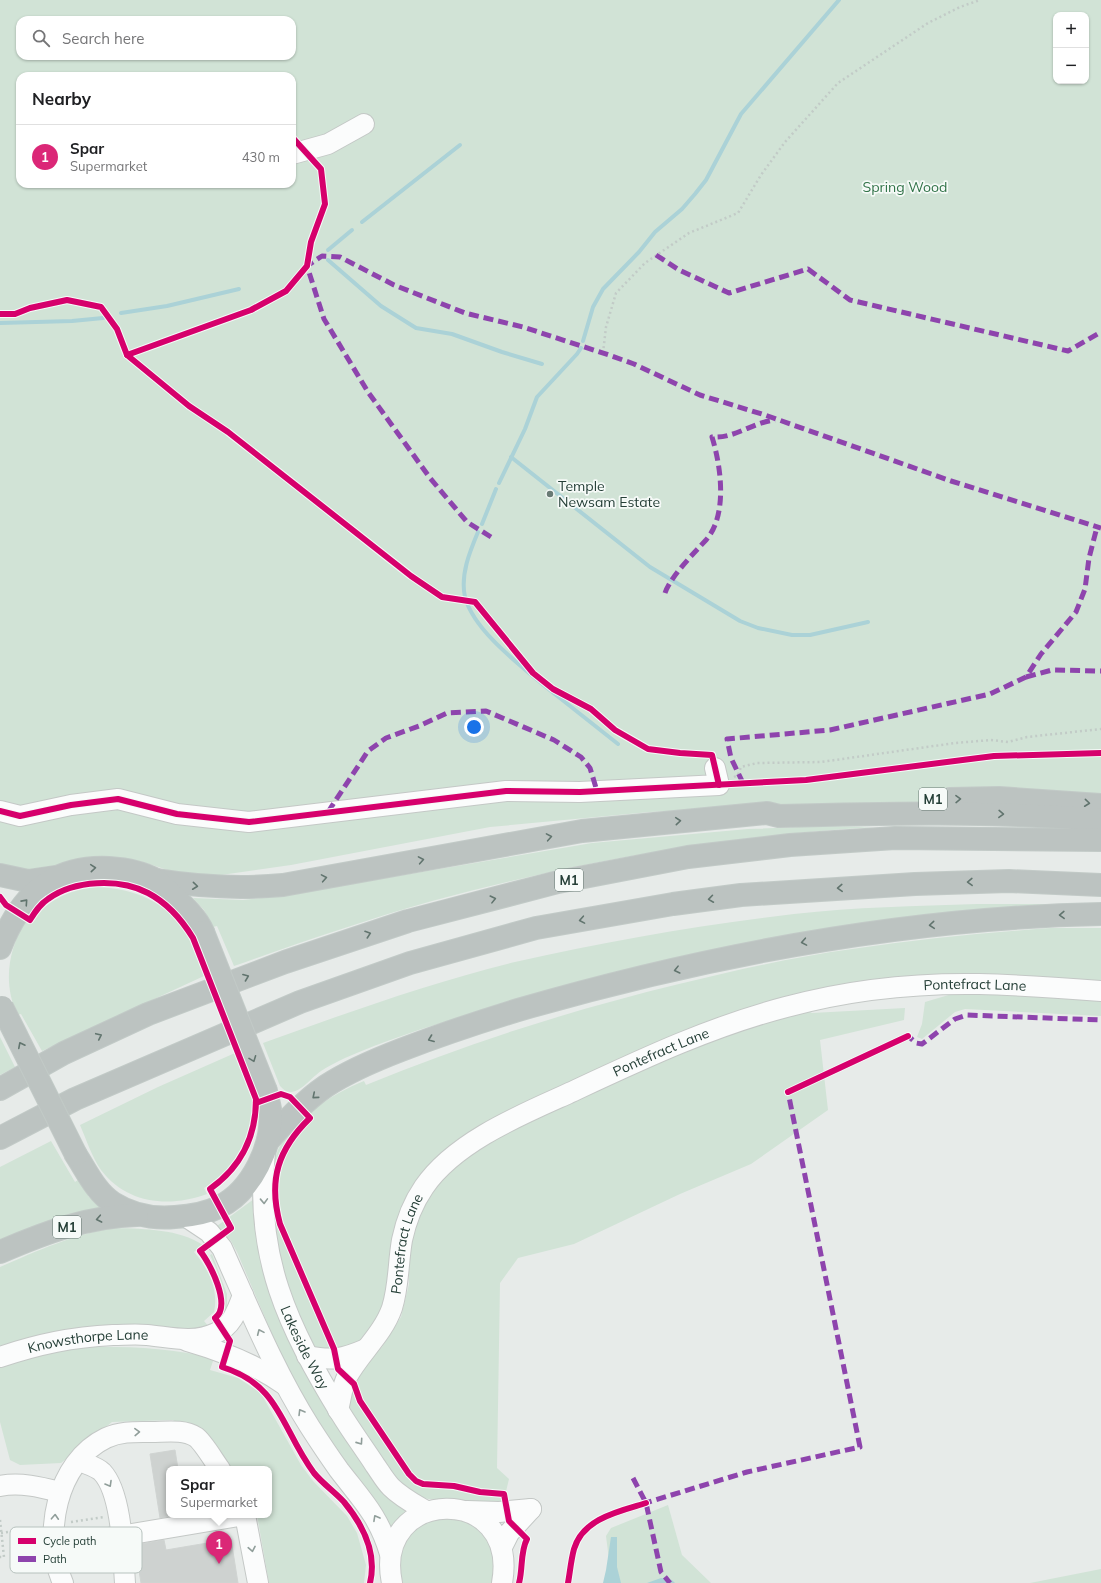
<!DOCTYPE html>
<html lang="en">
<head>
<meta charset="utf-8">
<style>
	body { margin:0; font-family:Mulish,sans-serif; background:#f2f2f2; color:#202124 }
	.controls { position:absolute; right:12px; top:12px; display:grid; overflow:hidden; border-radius:8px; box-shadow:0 1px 3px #0004 }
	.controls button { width:36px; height:36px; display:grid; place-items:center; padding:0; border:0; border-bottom:1px solid #e0e0e0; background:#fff; color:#202124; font:20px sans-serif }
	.you { position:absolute; left:474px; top:727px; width:14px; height:14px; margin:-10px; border:3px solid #fff; border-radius:50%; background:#1a73e8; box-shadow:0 0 0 6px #1a73e833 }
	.badge { display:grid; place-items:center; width:26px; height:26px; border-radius:50%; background:#db2777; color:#fff; font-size:13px; font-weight:700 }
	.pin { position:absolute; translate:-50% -33px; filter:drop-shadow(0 1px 2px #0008) }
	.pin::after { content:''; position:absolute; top:21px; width:14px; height:12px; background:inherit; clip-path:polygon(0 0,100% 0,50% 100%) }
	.popup { position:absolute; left:166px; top:1466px; width:106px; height:52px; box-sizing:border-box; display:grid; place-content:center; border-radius:8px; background:#fff; filter:drop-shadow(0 1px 3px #0005); font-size:13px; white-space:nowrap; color:#757577 }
	.popup b { font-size:15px; color:#202124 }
	.popup::after { content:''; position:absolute; left:50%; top:100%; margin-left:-8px; border:8px solid transparent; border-top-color:#fff }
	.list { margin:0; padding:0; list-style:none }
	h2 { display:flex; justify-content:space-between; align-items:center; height:52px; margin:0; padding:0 16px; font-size:17px }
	h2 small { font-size:13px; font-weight:400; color:#757577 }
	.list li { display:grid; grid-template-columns:26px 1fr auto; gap:12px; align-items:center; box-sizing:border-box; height:64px; padding:0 16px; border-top:1px solid #e0e0e0 }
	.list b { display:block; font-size:15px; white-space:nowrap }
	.list p { margin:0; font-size:13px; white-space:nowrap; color:#757577 }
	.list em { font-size:13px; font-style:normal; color:#757577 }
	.icon { flex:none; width:22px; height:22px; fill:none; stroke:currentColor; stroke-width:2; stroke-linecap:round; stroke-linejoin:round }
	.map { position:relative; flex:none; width:1101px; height:1583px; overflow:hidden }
	.search { position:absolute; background:#fff; box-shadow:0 1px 3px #0004; left:16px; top:16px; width:280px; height:44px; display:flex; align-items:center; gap:10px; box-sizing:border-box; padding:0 14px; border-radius:12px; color:#757577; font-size:15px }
	.panel { position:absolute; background:#fff; box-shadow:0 1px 3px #0004; left:16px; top:72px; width:280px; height:116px; border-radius:12px }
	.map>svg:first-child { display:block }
</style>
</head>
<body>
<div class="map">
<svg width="1101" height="1583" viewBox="0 0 1101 1583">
	<rect width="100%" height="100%" fill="#e7ebe9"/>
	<!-- green -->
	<g fill="#d1e3d6" fill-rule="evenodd">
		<path d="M0 0H1101V808L707 809 650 812 490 827 291 865 221 875V881L183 875 143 862 109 857 35 871 0 869ZM1056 15H1086V81H1056ZM20 20H292V56H20ZM20 76H292V184H20Z"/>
		<path d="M825 826 873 827C724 836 576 862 432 901 365 920 299 943 234 966L217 926 213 927 204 910 193 898 243 900 280 896 592 843 748 829Z"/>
		<path d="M97 887C136 889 166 901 189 936 196 947 200 963 204 976L42 1051 21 1014 17 1015C3 982 8 952 25 921L29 924C47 900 68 890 97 887Z"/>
		<path d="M977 904H1101L1045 909 528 999C465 1015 405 1032 345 1058 337 1062 328 1066 321 1071 312 1077 301 1092 291 1092 286 1092 283 1089 280 1086L263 1043C346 1013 430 983 515 962 607 941 700 925 794 914 855 907 916 906 977 904Z"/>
		<path d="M1050 928H1101V982L857 985 488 1123C456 1141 427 1160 408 1193 390 1226 396 1258 387 1292 383 1309 374 1323 363 1336 359 1341 353 1349 346 1350 335 1350 318 1352 310 1342 297 1326 291 1294 284 1274 281 1265 276 1254 274 1244 271 1225 270 1173 276 1155 288 1122 333 1093 364 1081L366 1085C468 1043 572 1010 679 984 736 970 794 957 852 949 918 939 984 933 1050 928Z"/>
		<path d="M970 992 1101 996V1016L965 1009 955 1012 922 1039 917 1037 922 1024 925 1002 952 994Z"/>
		<path d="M905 1008 904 1020 820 1040 828 1110 751 1164 680 1194 574 1244 518 1258 500 1283 497 1468 509 1479 503 1504 471 1502 458 1499H428L416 1495 405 1487 387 1469 348 1405 353 1378 382 1347 401 1317 409 1284 408 1252 421 1201 467 1150 680 1048 806 1010 812 1013Z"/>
		<path d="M0 1037 15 1067 0 1075Z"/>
		<path d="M235 1053C241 1068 250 1084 253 1099 258 1138 236 1170 204 1188L207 1194C169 1208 127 1204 101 1170 92 1157 86 1139 80 1125L158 1087Z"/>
		<path d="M51 1141 75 1182 78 1180 89 1197 102 1208 0 1246V1167Z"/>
		<path d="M254 1199 265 1275 408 1511 391 1527 321 1428 287 1369 237 1252 231 1241 217 1226Z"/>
		<path d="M116 1228C145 1229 179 1229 203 1245L194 1252C208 1268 219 1290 214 1312L204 1321 210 1328C172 1332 134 1325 96 1327 63 1328 31 1338 0 1348V1267C37 1251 76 1233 116 1228Z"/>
		<path d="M212 1254 227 1294V1315L222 1317C231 1298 218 1272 210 1255Z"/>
		<path d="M82 1347C127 1346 170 1348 214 1358L210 1370 238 1378 258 1391 263 1397 301 1465 313 1481 347 1516 357 1533 366 1565 364 1583H269L257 1515H269V1469H232L210 1440 185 1429 173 1420 112 1422 61 1463 20 1465 10 1460 0 1422V1365L45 1353Z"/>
		<path d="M668 1505 682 1555 711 1583H612L606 1536 611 1528Z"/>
		<path d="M452 1518 466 1521 478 1528 494 1551 493 1583H403C397 1562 402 1534 424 1524 432 1520 443 1519 452 1518Z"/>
		<path d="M1101 1569V1583H1030Z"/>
	</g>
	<!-- water -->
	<g fill="#abd2d7">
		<path d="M611 1537H617V1567L621 1583H603L606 1570Z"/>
		<path d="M661 1578 672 1580 675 1583H647Z"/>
	</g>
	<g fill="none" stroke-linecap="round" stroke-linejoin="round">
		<!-- stream -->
		<g stroke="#abd2d7" stroke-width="4">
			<path d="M362 222 460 145"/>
			<path d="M328 250 352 230"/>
			<path d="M328 260 381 306 416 328 452 334 502 352 542 364"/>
			<path d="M121 313 167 306 239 289"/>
			<path d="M0 323 72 321 103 318"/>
			<path d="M583 341 593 307 603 289 639 252 655 232 682 209 695 194 706 180 741 114 839 0"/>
			<path d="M511 457 650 567 740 621 758 628 792 635H810L868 622"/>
			<path d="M499 483 525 429 537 397 577 354 581 348"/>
			<path d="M482 524 496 489"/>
			<path d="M478 532C470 551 460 575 465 597 474 631 520 665 546 687 570 706 594 725 618 744"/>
		</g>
	</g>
	<!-- building -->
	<g fill="#ced2d0" stroke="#d0d4d2">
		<path d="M175 1450 178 1469H169V1516L160 1518 150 1454Z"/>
		<path d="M231 1539 238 1583H141L135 1545 164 1540 166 1550Z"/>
	</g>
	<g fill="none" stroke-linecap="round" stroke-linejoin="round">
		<!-- minor casing -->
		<g stroke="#c4c8c6" stroke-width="22">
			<g id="minor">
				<path d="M292 154 328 144 364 124"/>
				<path d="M0 811 20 816 71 805 118 799 177 814 249 822 506 791 580 792 719 785 715 768"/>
				<path id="s1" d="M265 1152C254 1257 288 1327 341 1414 352 1432 364 1448 375 1465 380 1472 385 1481 391 1487 401 1497 414 1504 426 1511"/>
				<path d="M185 1216 209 1232 222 1248C249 1308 274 1370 310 1427 319 1441 329 1456 339 1470 362 1500 379 1516 390 1554"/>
				<path d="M187 1341C222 1351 255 1364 285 1385"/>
				<path d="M307 1356C332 1361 343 1359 366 1349"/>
				<path id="s2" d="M0 1357C39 1344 72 1337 113 1335 124 1335 136 1334 147 1335 170 1337 193 1344 216 1333 232 1326 237 1311 243 1295"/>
				<path id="s3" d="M338 1410C341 1399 342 1386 347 1377 360 1353 383 1334 392 1308 399 1286 398 1263 402 1240 406 1221 413 1203 424 1187 454 1143 518 1116 565 1095 638 1061 709 1027 786 1007 848 990 916 983 979 984 1020 985 1061 988 1101 991"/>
				<path d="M80 1461C86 1464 97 1467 102 1472 122 1493 123 1554 125 1583"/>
				<path d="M0 1486C20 1482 40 1487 60 1492"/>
				<path d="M467 1511 499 1512 531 1509"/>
				<path d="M245 1515 258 1583"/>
				<path d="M55 1547 245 1515"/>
				<path d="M502 1547 509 1533 531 1509"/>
				<path d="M63 1583C42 1536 56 1462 106 1438 121 1431 136 1432 151 1432 166 1432 183 1429 196 1437 203 1442 214 1461 220 1469"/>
				<path d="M392 1583C372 1486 520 1482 502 1583"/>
			</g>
		</g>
		<!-- highway casing -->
		<g stroke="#c2cac7" stroke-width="24">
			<g id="highway">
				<path d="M950 799 999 798 1101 805"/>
				<path d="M0 875 28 881 55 877"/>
				<path d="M157 880C201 887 239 889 283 885L582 831 767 813 779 816C887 813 994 811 1101 820"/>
				<path d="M0 948C19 898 52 865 109 868 125 869 142 872 156 880 163 884 168 892 174 897 185 907 197 918 203 932"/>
				<path d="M0 1089 64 1053 148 1014 285 962 408 921 558 882 688 857 790 845 895 838 1101 840"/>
				<path d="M0 1138 75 1099 300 1002 410 963 536 928 673 904 741 895 915 884 1009 881 1101 885"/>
				<path d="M268 1141C285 1122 304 1101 326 1086 349 1071 375 1060 401 1050 440 1035 479 1022 518 1010 708 955 903 918 1101 914"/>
				<path d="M76 1155C87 1172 96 1192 113 1203 132 1215 153 1219 175 1217 190 1216 205 1214 219 1207 252 1191 274 1145 270 1109 269 1103 267 1097 266 1091"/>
				<path d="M0 1252C44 1233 89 1216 137 1215"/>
			</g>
		</g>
		<!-- path -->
		<g stroke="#c2cbc7" stroke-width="2.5" stroke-dasharray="2 3" stroke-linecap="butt">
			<path d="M603 353 606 327 616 293 645 263 689 233 738 213 761 175 785 142 838 83 928 23 960 7 980 0"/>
			<path d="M734 777 738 775 741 767 757 763 821 762 955 743 991 740 1008 742 1027 737 1101 729"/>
			<path d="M0 1520 4 1557H0"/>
			<path d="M71 1522 104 1517"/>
			<path d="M1 1533 39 1528"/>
		</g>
		<!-- minor -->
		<use href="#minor" stroke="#fbfcfc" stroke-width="20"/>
		<!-- highway -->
		<use href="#highway" stroke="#bcc3c1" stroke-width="22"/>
		<!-- highway-bridge casing -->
		<g stroke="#c2cac7" stroke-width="24" stroke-linecap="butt">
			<g id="highway-bridge">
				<path d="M203 932 266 1091"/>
				<path d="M2 1007 76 1155"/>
			</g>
		</g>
		<!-- highway-bridge -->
		<use href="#highway-bridge" stroke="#bcc3c1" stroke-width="22"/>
		<!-- quiet -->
		<g stroke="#8e44ad" stroke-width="5" stroke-dasharray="10 5" stroke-linecap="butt">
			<path d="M656 255 679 270 729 293 808 269 850 300 1068 351 1101 332"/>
			<path d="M491 537 467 522 430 478 368 392 324 319 307 266 322 256 340 257 394 285 465 313 523 327 609 355 634 364 700 395 765 415 951 481 1101 528"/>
			<path d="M665 593C671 576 694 553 706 540 728 515 721 466 712 437 734 439 753 422 775 420"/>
			<path d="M1026 677 1052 670 1101 671"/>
			<path d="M743 783 731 758 727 739 830 730 990 694 1026 677 1041 654 1076 612 1085 589 1089 558 1097 527"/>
			<path d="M328 812 368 751 386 738 419 726 447 713 486 711 554 740 581 757 590 768 597 791"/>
			<path d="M905 1038 908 1036 916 1043 922 1044 955 1019 967 1015 1101 1020"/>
			<path d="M633 1478 646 1503 661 1572 670 1583"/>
			<path d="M642 1504 747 1472 860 1447 788 1092 791 1090"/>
		</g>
		<!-- cycleway casing -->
		<g stroke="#f6faf8" stroke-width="8">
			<g id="cycleway">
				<path d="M0 314H15L30 308 67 300 101 307 117 329 127 355 189 406 228 432 411 576 442 597 475 602 533 673 553 689 591 709 615 730 648 749 680 753 712 755 719 785"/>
				<path d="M127 355 251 310 286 291 307 266 311 242 325 204 321 169 292 137"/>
				<path d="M0 811 20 816 71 805 118 799 177 814 249 822 506 791 580 792 806 780 994 756 1101 753"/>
				<path d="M0 897 6 905 30 920C35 912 40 904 48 899 74 880 119 878 148 893 167 903 182 920 193 938L256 1099C256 1137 241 1167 210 1189L231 1228 200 1251C210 1263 232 1306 215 1318L230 1341 222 1367C281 1385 281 1429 314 1473 323 1484 335 1492 344 1502 363 1525 377 1554 370 1583"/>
				<path d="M788 1092 908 1036"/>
				<path d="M256 1103 281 1094 290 1097 310 1118C278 1149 268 1180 280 1224L334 1349 338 1369 354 1384 360 1401 409 1474 416 1481 423 1484 454 1486 480 1492 504 1494 509 1521 527 1539C520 1552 523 1569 519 1583"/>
				<path d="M568 1583C570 1572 571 1560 574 1549 583 1518 620 1511 646 1503"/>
			</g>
		</g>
		<!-- cycleway -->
		<use href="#cycleway" stroke="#d6006c" stroke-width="6"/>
	</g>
	<!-- one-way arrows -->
	<defs><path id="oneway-chevron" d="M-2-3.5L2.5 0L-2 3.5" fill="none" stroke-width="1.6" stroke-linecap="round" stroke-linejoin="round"/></defs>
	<g stroke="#61746e">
		<use href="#oneway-chevron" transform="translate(958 799) rotate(-1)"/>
		<use href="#oneway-chevron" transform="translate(1087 803) rotate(6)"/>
		<use href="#oneway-chevron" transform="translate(1001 814) rotate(2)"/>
		<use href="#oneway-chevron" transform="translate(678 821) rotate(-5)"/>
		<use href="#oneway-chevron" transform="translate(549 837) rotate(-10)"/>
		<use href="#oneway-chevron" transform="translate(421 860) rotate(-10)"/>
		<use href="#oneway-chevron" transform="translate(93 868) rotate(-5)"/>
		<use href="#oneway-chevron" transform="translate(324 878) rotate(-10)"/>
		<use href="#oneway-chevron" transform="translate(970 882) rotate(178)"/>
		<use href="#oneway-chevron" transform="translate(195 886) rotate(6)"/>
		<use href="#oneway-chevron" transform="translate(840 888) rotate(177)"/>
		<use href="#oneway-chevron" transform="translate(493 899) rotate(-14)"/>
		<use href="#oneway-chevron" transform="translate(711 899) rotate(172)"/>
		<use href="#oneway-chevron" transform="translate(25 902) rotate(-48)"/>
		<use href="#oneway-chevron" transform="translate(1062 915) rotate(178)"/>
		<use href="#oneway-chevron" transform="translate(582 920) rotate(170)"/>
		<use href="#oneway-chevron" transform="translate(932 925) rotate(175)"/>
		<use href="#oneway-chevron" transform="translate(368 934) rotate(-19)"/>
		<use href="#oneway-chevron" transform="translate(804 942) rotate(170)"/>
		<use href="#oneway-chevron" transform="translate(677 970) rotate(166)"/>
		<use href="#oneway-chevron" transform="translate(246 977) rotate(-21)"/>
		<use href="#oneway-chevron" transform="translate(99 1036) rotate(-25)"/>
		<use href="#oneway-chevron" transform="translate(431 1039) rotate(159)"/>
		<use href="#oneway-chevron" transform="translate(21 1045) rotate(-117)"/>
		<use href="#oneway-chevron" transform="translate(253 1059) rotate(69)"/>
		<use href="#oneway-chevron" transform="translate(315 1096) rotate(140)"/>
		<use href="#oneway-chevron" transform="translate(99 1219) rotate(169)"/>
	</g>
	<g stroke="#909e9a">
		<use href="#oneway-chevron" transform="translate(264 1201) rotate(88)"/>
		<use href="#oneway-chevron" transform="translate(260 1332) rotate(-114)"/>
		<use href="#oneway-chevron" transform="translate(301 1412) rotate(-121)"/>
		<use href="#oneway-chevron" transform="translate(137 1432) rotate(-2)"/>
		<use href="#oneway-chevron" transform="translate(360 1442) rotate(55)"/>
		<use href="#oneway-chevron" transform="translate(109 1484) rotate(60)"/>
		<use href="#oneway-chevron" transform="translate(55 1517) rotate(-87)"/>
		<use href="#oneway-chevron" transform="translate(376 1518) rotate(-119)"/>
		<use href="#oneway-chevron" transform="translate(252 1549) rotate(79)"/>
	</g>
	<!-- markers -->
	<circle fill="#697b75" stroke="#f6faf8" stroke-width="1.5" cx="550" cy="494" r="4"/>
	<g text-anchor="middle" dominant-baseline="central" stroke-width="3.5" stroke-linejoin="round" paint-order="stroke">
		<!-- shield labels -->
		<g fill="#f6faf8" stroke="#647771" stroke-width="1">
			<rect x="919" y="788" width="28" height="22" rx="3"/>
			<rect x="555" y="869" width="28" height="22" rx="3"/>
			<rect x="53" y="1216" width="28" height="22" rx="3"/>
		</g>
		<g font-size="13" font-weight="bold" fill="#253f37">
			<text x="933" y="799">M1</text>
			<text x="569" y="880">M1</text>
			<text x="67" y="1227">M1</text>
		</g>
		<!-- park labels -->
		<g font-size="14" fill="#317348" stroke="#f6faf8">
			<text x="905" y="187">Spring Wood</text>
		</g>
		<!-- poi labels -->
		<g font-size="14" fill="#253f37" stroke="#f6faf8" text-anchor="start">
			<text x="558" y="486">Temple<tspan x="558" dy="16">Newsam Estate</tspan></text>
		</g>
		<!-- street labels -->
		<g font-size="14" fill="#253f37" stroke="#f6faf8">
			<text stroke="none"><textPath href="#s3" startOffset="843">Pontefract Lane</textPath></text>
			<text stroke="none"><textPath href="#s3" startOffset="519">Pontefract Lane</textPath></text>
			<text stroke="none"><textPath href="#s3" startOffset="183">Pontefract Lane</textPath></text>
			<text stroke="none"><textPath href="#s2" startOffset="90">Knowsthorpe Lane</textPath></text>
			<text stroke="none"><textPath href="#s1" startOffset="203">Lakeside Way</textPath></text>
		</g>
	</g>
	<!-- legend -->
	<rect x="10" y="1527" width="132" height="46" rx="6" fill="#f6faf8" stroke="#b7c2be" stroke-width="1"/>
	<rect x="18" y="1538" width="18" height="6" fill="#d6006c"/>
	<rect x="18" y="1556" width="18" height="6" fill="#8e44ad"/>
	<g font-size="11" fill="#253f37">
		<text x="43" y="1545">Cycle path</text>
		<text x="43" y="1563">Path</text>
	</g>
</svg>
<div class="controls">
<button>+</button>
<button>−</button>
</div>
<div class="you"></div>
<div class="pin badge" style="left:219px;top:1564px">1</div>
<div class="popup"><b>Spar</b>Supermarket</div>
<div class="search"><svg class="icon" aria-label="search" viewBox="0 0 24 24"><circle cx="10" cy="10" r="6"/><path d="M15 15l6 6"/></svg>Search here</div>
<section class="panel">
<h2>Nearby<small></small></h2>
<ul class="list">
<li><span class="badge">1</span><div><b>Spar</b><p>Supermarket</p></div><em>430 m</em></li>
</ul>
</section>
</div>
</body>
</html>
